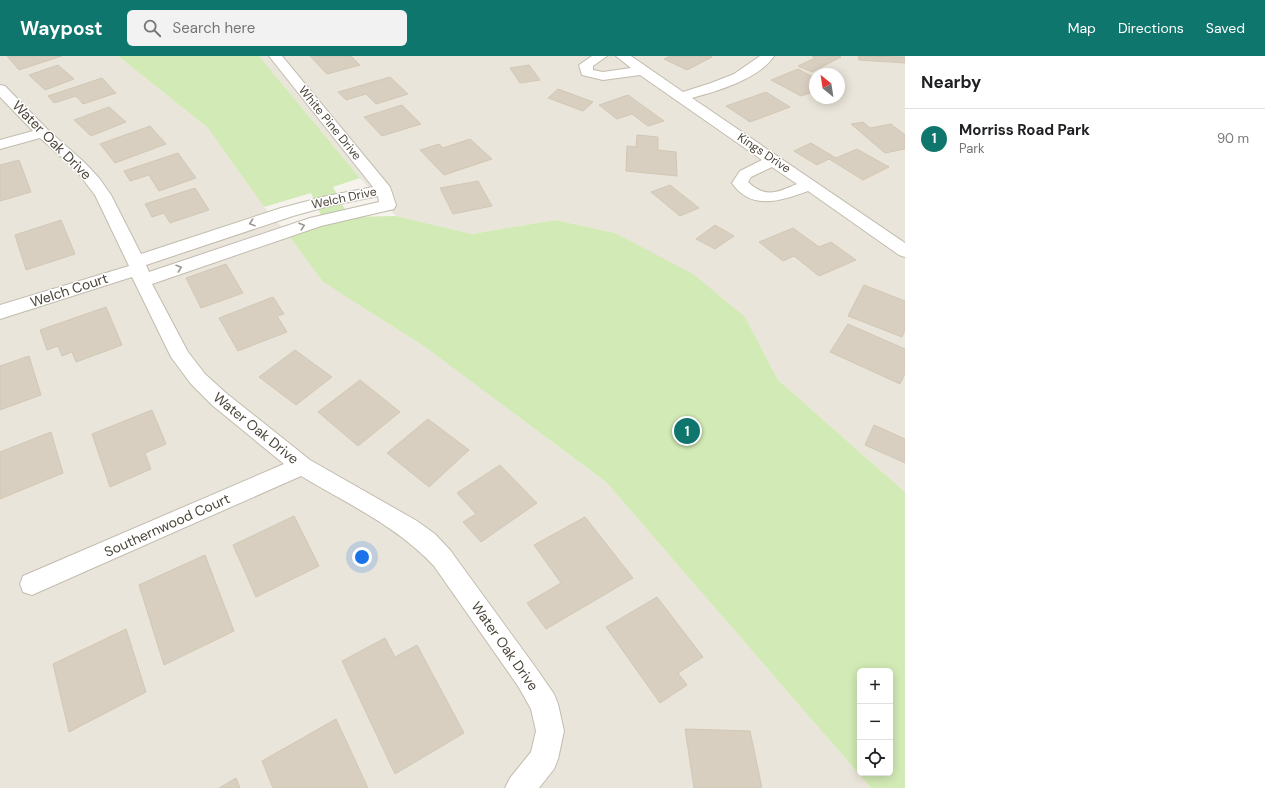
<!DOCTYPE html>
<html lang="en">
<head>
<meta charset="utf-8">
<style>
	body { margin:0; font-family:"DM Sans",sans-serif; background:#f2f2f2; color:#202124 }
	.controls { position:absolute; right:12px; bottom:12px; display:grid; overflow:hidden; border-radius:6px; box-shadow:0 2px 10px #0003 }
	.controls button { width:36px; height:36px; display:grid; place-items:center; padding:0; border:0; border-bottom:1px solid #e0e0e0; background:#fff; color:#202124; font:20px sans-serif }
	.compass { position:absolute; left:809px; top:12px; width:36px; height:36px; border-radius:50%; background:#fff; box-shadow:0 2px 10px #0003; rotate:330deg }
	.you { position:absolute; left:362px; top:501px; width:14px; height:14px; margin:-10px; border:3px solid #fff; border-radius:50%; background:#1a73e8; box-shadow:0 0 0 6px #1a73e833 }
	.badge { display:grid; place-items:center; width:26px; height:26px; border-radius:50%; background:#0f766e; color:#fff; font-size:13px; font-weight:700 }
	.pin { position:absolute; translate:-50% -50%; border:2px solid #fff; box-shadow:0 1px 4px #0006 }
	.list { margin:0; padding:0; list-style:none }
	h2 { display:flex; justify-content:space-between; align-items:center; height:52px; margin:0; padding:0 16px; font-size:17px }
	h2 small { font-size:13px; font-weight:400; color:#757577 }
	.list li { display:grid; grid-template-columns:26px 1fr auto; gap:12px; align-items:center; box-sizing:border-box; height:60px; padding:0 16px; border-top:1px solid #e0e0e0 }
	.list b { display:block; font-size:15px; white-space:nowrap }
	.list p { margin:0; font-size:13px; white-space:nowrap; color:#757577 }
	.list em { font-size:13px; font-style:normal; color:#757577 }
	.icon { flex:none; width:22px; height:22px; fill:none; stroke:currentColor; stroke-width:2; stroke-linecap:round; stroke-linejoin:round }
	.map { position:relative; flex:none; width:905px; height:732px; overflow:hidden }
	header { display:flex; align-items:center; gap:24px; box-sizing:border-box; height:56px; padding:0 20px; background:#0f766e; color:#fff }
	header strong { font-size:19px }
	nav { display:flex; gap:22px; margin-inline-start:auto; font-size:14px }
	.search { width:280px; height:36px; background:#f2f2f2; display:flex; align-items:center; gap:10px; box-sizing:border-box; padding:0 14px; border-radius:6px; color:#757577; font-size:15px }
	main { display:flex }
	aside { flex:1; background:#fff }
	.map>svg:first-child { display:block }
</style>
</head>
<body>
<header>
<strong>Waypost</strong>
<div class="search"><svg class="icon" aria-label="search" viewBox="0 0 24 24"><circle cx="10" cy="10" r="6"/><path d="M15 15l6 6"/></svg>Search here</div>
<nav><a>Map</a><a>Directions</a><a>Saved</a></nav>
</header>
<main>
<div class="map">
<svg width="905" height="732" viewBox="0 0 905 732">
	<rect width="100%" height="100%" fill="#f6f3ec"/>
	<!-- residential -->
	<g fill="#eae5da" fill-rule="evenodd">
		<path d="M0 0H118L208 72 264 151 286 176 323 226 425 291 606 426 871 732H0Z"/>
		<path d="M259 0H905V436L778 324 745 261 615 177 555 164 472 178 396 160 360 122ZM815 18H839V42H815Z"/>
	</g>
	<!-- green -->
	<path fill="#d2eab5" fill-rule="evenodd" d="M118 0H259L360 122 333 131 349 161 396 160 472 178 555 164 615 177 693 218 745 261 778 324 905 436V732H871L606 426 425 291 323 226 286 176 323 164 311 137 264 151 208 72ZM860 615H890V717H860Z"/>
	<!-- building -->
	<g fill="#d8cfc1" stroke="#d3c7b4">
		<path d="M7 0H62L19 14Z"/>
		<path d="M310 0H351L360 9 327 18Z"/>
		<path d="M670 0H709L712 1 687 14 664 3Z"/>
		<path d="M812 0H838L841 1 812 16 798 10 815 2Z"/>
		<path d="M858 0 905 1V7L859 4Z"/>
		<path d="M58 9 74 23 45 34 29 19Z"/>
		<path d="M529 9 540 24 520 27 510 12Z"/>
		<path d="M798 13 815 22V35L801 40 771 24Z"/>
		<path d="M390 21 408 38 376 48 366 38 346 44 338 36Z"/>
		<path d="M102 22 116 37 83 48 76 40 54 47 48 40Z"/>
		<path d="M558 33 593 46 583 55 548 42Z"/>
		<path d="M766 36 790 51 750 66 726 50Z"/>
		<path d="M628 39 664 65 648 70 632 58 617 63 599 49Z"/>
		<path d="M402 49 421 68 382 80 364 61Z"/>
		<path d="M109 51 126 66 91 80 74 64Z"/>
		<path d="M863 66 870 72 891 68 905 79V93L885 97 851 68Z"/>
		<path d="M150 70 166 88 115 107 100 88Z"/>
		<path d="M637 79 658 81V94L676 96 677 120 626 115 627 90 636 91Z"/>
		<path d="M470 83 492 103 444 119 420 94 439 88 443 92Z"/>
		<path d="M811 87 836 102 857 93 889 111 863 124 829 103 817 109 794 95Z"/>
		<path d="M178 97 196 122 159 135 149 119 130 125 124 115Z"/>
		<path d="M19 104 31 136 0 145V109Z"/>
		<path d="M478 125 492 150 453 158 440 132Z"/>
		<path d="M670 129 699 152 680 160 651 136Z"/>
		<path d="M195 132 209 154 170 167 164 157 152 161 145 148Z"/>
		<path d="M61 164 75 198 26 214 15 179Z"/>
		<path d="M715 169 734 180 715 193 696 183Z"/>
		<path d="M793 172 819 191 831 186 856 204 819 220 794 200 783 205 759 186Z"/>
		<path d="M226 208 243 237 201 252 186 222Z"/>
		<path d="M864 229 905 245V274L902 281 848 260Z"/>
		<path d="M273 241 284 258 277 260 287 276 238 295 219 262Z"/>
		<path d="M106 251 122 289 76 306 72 296 62 300 58 290 47 294 40 274Z"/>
		<path d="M848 268 905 293V318L900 328 830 296Z"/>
		<path d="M295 294 332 321 296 349 259 321Z"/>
		<path d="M29 300 41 339 0 354V310Z"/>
		<path d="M360 324 400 356 358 390 318 356Z"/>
		<path d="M152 354 166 388 145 397 151 413 110 431 92 378Z"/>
		<path d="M428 363 469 394 429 431 387 397Z"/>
		<path d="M874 369 905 383V407L865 389Z"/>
		<path d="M51 376 63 417 0 443V396Z"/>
		<path d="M500 409 537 447 481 486 463 466 476 458 457 437Z"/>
		<path d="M294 460 319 510 256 541 233 489Z"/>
		<path d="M585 461 633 522 546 573 527 547 561 527 534 489Z"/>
		<path d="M205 499 234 575 164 609 139 529Z"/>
		<path d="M657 541 703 601 678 617 687 629 660 647 606 571Z"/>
		<path d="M126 573 146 636 69 676 53 608Z"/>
		<path d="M385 582 395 601 417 589 464 677 395 718 342 605Z"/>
		<path d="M336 663 368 732H273L262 705Z"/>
		<path d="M685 673 750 675 762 732H694Z"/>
		<path d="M236 722 240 732H219Z"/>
	</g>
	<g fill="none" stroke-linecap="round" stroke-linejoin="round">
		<!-- minor casing -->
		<g stroke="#c2bbae" stroke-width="2">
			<g id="minor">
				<path d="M269 0H282L390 131 396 149 394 153 321 170 152 228 188 296 205 318 226 337 310 404 417 465 435 478 450 494 536 612 554 638 558 648 564 675 558 703 554 713 539 732H505L510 722 531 696 536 675 531 653 518 630 434 510C397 470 346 447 301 420L32 539 23 536 20 528 23 520 284 408 212 349 191 328 171 301 132 221 0 263V249L129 210 95 139 75 113 40 82 0 93V84L33 75 0 41V29L5 30 48 74 85 107 99 122 111 139 141 198 281 152 327 140 373 131ZM378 140 379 146 310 162 149 216 146 209 293 160 329 150Z"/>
				<path d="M592 0H607L593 10V14L603 16 631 12 616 0H631L683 36 711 27 734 18 760 0H774C759 23 718 35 692 42L905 187V201L899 199 808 135C781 145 751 155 732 127L740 115 762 104 640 19 603 24 582 19 579 9ZM772 111 797 128C778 136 766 143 748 126L751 121Z"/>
			</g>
		</g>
		<!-- minor -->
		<use href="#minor" fill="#fff" fill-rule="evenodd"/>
	</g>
	<!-- one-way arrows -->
	<defs><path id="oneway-chevron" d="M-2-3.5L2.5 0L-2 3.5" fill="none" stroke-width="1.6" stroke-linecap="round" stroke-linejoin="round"/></defs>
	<g stroke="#9c9892">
		<use href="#oneway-chevron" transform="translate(252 167) rotate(162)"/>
		<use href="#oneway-chevron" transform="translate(302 170) rotate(-19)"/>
		<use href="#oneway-chevron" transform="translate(179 212) rotate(-19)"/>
	</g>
	<g text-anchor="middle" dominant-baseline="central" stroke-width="3" stroke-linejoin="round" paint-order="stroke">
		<!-- far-street labels -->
		<g font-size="12" fill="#4b4439" stroke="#fff">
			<text transform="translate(330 67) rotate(51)">White Pine Drive</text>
			<text transform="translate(764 97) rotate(34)">Kings Drive</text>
			<text transform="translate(344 142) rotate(-12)">Welch Drive</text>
		</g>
		<!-- street labels -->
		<g font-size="14" fill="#4b4439" stroke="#fff">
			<text transform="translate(52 84) rotate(45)">Water Oak Drive</text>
			<text transform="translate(69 234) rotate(-18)">Welch Court</text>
			<text transform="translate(256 372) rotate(39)">Water Oak Drive</text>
			<text transform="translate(167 469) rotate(-24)">Southernwood Court</text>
			<text transform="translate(505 590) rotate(55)">Water Oak Drive</text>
		</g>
	</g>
</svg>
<div class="controls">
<button>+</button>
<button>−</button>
<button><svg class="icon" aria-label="locate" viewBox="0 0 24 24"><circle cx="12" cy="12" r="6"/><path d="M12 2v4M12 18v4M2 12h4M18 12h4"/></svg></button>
</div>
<svg class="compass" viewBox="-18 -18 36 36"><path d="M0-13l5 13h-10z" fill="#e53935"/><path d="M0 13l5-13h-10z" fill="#757577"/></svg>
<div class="you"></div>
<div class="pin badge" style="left:687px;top:375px">1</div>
</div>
<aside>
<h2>Nearby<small></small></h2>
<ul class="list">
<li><span class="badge">1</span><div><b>Morriss Road Park</b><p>Park</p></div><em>90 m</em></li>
</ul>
</aside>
</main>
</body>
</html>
